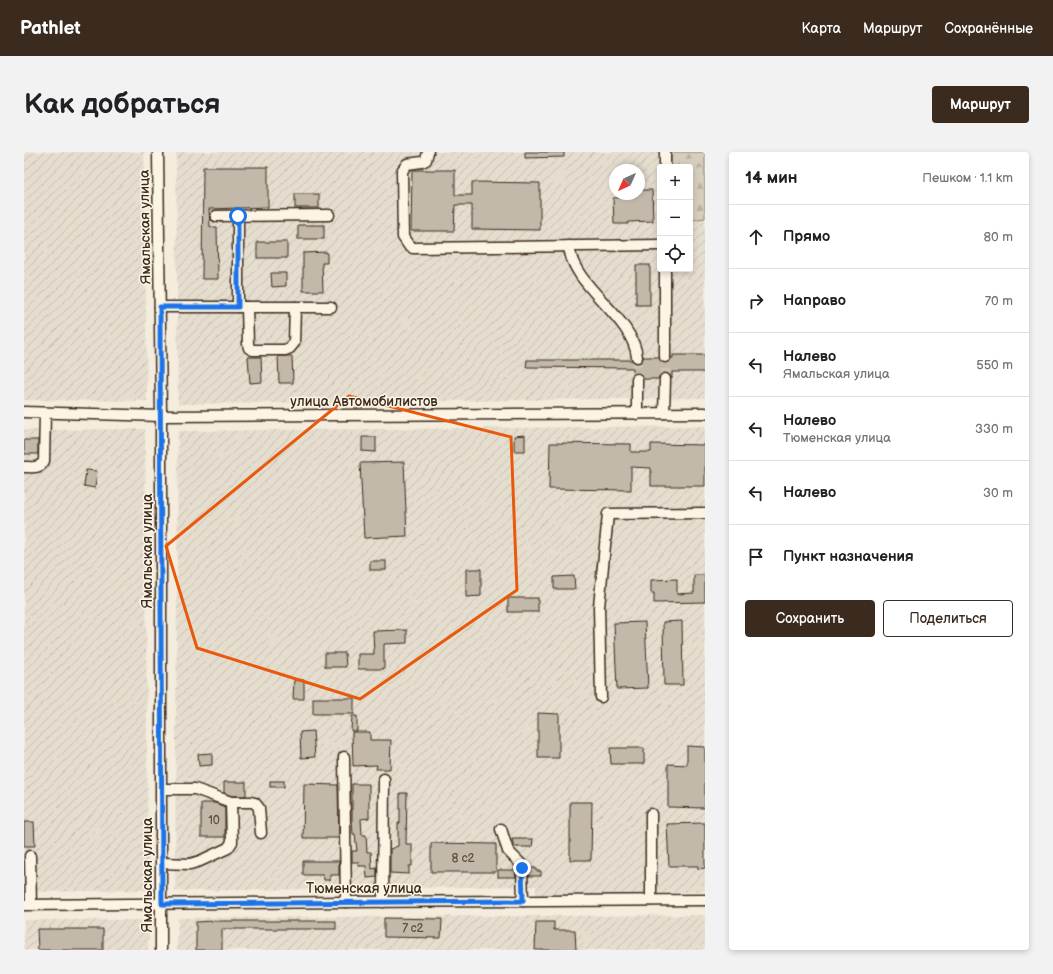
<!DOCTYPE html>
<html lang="ru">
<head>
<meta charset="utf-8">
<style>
	body { margin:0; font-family:"Balsamiq Sans",sans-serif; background:#f2f2f2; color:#202124 }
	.controls { position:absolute; right:12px; top:12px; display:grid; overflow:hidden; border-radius:4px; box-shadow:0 2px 6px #0003 }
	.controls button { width:36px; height:36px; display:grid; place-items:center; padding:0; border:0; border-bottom:1px solid #e0e0e0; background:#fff; color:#202124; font:20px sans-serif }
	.compass { position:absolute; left:585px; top:12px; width:36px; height:36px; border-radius:50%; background:#fff; box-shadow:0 2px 6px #0003; rotate:225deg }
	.stop { position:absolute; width:12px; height:12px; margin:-9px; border:3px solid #1a73e8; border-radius:50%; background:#fff }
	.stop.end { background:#1a73e8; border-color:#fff; box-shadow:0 1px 4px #0008 }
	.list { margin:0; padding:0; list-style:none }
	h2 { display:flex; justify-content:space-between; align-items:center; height:52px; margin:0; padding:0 16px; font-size:17px }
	h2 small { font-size:13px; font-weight:400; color:#757577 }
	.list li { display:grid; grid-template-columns:26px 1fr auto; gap:12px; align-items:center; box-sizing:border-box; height:64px; padding:0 16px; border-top:1px solid #e0e0e0 }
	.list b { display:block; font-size:15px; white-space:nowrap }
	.list p { margin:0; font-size:13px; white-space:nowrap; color:#757577 }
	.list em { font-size:13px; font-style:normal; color:#757577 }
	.actions { display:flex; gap:8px; padding:12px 16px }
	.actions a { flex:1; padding:9px 0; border:1px solid #3b2a1e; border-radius:4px; text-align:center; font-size:14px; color:#3b2a1e }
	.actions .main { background:#3b2a1e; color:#fff }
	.icon { flex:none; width:22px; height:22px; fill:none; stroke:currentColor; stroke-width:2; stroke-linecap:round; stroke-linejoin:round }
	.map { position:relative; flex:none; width:681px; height:798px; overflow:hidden; border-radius:4px }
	header { display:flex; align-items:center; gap:24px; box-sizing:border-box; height:56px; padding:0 20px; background:#3b2a1e; color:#fff }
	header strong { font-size:19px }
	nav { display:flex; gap:22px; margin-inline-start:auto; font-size:14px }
	.intro { display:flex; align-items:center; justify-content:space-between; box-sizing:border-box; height:96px; padding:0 24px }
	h1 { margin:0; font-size:28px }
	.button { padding:10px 18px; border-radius:4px; background:#3b2a1e; color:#fff; font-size:14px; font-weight:700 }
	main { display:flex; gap:24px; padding:0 24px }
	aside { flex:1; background:#fff; border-radius:4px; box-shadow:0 2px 6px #0003 }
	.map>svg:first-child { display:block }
</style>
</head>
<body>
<header>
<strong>Pathlet</strong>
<nav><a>Карта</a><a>Маршрут</a><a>Сохранённые</a></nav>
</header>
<div class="intro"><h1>Как добраться</h1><a class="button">Маршрут</a></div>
<main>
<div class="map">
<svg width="681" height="798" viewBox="0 0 681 798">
	<defs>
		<pattern id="industrial-furrows" width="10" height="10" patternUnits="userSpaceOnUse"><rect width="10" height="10" fill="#e5ddce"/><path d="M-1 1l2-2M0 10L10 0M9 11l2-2" fill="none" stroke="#c5beb0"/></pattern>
		<pattern id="forest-firs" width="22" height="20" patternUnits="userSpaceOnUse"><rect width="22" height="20" fill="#d6cdbd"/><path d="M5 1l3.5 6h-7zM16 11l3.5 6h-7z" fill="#b9b0a2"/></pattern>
	</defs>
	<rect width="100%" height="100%" fill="#f4eddd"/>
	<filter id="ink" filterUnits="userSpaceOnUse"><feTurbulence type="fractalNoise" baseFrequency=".025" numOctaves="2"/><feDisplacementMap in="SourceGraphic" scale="8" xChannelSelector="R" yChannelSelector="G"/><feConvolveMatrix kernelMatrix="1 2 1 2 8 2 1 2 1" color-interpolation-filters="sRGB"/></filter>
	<g filter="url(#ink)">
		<!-- industrial -->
		<g fill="url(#industrial-furrows)" fill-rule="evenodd">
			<path d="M0 0H120L123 249 0 248Z"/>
			<path d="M152 0H681V246L154 252ZM636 15H666V117H636ZM591 18H615V42H591Z"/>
			<path d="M681 274V739L617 742 512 744V734L151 739 154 279Z"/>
			<path d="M121 277 124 738 0 740V278Z"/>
			<path d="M681 763V798H153L154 766Z"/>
			<path d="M0 768H125L124 798H0Z"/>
		</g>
		<!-- forest -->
		<path fill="url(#forest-firs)" stroke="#887c6e" d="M647 0H681V66L666 68V15H647Z"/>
		<!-- building -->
		<g fill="#c3b9aa" stroke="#3b2a1e">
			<path d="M501 0H540V5L501 6Z"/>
			<path d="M179 15H244V55L185 57 186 75H193L194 127H178Z"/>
			<path d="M388 18H431V43H448V30L516 31V78L448 77V53H431L430 79H387Z"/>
			<path d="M615 38H628L629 69 604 70V72H590L589 46 612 45V42H615Z"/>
			<rect x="271" y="42" width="24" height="14"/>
			<rect x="274" y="73" width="26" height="14"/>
			<rect x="233" y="90" width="30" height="16"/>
			<path d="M303 100V111H298L299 139H279V101Z"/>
			<rect x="612" y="113" width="14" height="40"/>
			<path d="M247 121H262V134L248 135Z"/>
			<path d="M649 203H681V220H648V227L645 222 641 221 636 223 634 227H619L616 221H613L609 222V216L502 215 503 208H608L611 211H614L618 209 619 205H635L637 210 641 211 646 209 647 206H649Z"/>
			<path d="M254 204H268L269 231H255Z"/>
			<path d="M224 205H237L238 230 226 231Z"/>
			<path d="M501 283V299H490V284Z"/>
			<path d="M338 285H352V300L338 299Z"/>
			<rect x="0" y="288" width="14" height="14"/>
			<path d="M526 291 607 292V300H627V292L681 293V334H627V316L607 315V338L525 337Z"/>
			<path d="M380 310 383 384 340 386 336 311Z"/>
			<path d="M62 318 73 319 71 336 60 334Z"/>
			<rect x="346" y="409" width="16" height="9"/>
			<path d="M442 417H457V444L442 445Z"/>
			<path d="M670 423H681V450L630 451V441H627V428L653 427V442L670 441Z"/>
			<path d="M550 424 551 437H530V425Z"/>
			<rect x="484" y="446" width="30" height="14"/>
			<path d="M658 469 659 533H640L639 470Z"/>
			<path d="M621 470 624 536 593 537 590 471Z"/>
			<path d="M383 478V491L360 492V517H334V502H350L349 479Z"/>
			<path d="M301 501H321L322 515H301Z"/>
			<path d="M270 528H280V547H269Z"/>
			<rect x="289" y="546" width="41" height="16"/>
			<path d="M514 561 535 562V606H514Z"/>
			<path d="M328 564H333V579H327Z"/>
			<path d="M289 579 291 605 277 606 276 580Z"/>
			<path d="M328 580H346V588H367L366 617H352L353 613 329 614Z"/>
			<path d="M663 594 681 595V656L644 655V612L663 613Z"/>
			<path d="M586 596H620V612H587Z"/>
			<path d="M188 601V613L175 614 174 602Z"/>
			<rect x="246" y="629" width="14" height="6"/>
			<path d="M200 630H222V644H208L200 641Z"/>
			<path d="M280 632 314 633 315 686H279Z"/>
			<path d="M328 632H345V666L337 667 338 683H342L343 700H347L348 717 353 716V725L343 726 342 714H335L334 710H328V699H333L331 682H329L328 669Z"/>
			<path d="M376 641H383L382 692H388V714H385V722L366 721V697L374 694V671H376Z"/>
			<path d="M546 650H568L567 708H546Z"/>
			<path d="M177 651H191L201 655V685H177Z"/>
			<path d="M0 670H10L11 694H0Z"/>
			<path d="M681 671V716L674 717V714H645L643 672Z"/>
			<path d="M488 687H509L508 695H490Z"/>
			<path d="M407 691 472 692V720H407Z"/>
			<path d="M279 709H315V723H306V728H300L299 723H279Z"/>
			<path d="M505 716H512V719H517V724H505Z"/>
			<rect x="474" y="718" width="18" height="7"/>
			<path d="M360 766 418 767 417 786 360 785Z"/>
			<path d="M190 769H312V777H198V798H172V770Z"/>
			<path d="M512 770H530V778H551L552 798H511Z"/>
			<path d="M13 777H79V798H14Z"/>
		</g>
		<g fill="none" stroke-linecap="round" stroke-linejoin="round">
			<!-- minor-tunnel -->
			<g stroke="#cfc6b7" stroke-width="10" stroke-dasharray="10 5" stroke-linecap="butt">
				<path d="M613 205V227"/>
				<path d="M641 227V205"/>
			</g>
			<!-- minor casing -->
			<g stroke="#3b2a1e" stroke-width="13">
				<g id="minor">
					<path d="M134 0 137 264V798"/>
					<path d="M404 0 402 8 398 10 383 12 378 19 379 85 385 94 389 96 636 93"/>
					<path d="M641 0V15"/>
					<path d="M192 64 305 63"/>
					<path d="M545 94C548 135 609 164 613 205"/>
					<path d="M136 155H307"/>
					<path d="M214 155V64"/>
					<path d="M223 155 224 192 225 196 229 198H261L266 196 270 191 271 155"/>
					<path d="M641 205V117"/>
					<path d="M613 227V262"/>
					<path d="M0 260 137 264 681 261"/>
					<path d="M640 261 641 227"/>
					<path d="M0 315C8 315 16 317 20 309L21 261"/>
					<path d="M577 545 575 455 584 362 681 361"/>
					<path d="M320 605 322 750"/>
					<path d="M138 637H171L207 650H227L231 651 235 656 237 681"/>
					<path d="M627 662V748"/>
					<path d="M477 677 484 699 496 711 498 716 499 749"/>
					<path d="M6 704 7 753"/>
					<path d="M138 711 166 712 176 709 204 696 208 690 207 650"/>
					<path d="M359 750 360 627"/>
					<path d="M0 753 322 750 681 748"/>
				</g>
			</g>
			<!-- minor -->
			<use href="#minor" stroke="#fcf5e5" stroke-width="10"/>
		</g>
	</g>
	<g fill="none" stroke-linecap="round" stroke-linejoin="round" filter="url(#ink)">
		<!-- route -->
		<path stroke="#1a73e8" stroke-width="5" d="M214 64V155H136L138 752 499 749 498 716"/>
	</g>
	<!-- marked area -->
	<path fill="none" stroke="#e8590c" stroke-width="3" stroke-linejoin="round" d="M325 244 487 285 493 438 336 547 173 496 142 394Z"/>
	<g text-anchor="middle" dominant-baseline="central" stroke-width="3" stroke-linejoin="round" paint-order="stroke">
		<!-- number labels -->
		<g font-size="12" fill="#5d4e41">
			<text x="190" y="668">10</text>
			<text x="439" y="706">8 с2</text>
			<text x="389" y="776">7 с2</text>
		</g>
		<!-- street labels -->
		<g font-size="14" fill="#3b2a1e" stroke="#fcf5e5">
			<text transform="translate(121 75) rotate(-91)">Ямальская улица</text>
			<text x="340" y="249">улица Автомобилистов</text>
			<text transform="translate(123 399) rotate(-90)">Ямальская улица</text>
			<text transform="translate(123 723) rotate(-90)">Ямальская улица</text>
			<text x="340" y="736">Тюменская улица</text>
		</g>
	</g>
</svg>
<div class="controls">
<button>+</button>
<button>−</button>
<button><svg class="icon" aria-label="locate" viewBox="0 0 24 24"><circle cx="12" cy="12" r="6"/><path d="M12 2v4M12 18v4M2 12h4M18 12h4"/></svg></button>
</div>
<svg class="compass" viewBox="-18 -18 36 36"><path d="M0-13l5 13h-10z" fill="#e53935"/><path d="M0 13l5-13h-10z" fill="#757577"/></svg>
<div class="stop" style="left:214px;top:64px"></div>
<div class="stop end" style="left:498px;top:716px"></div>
</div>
<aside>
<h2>14 мин<small>Пешком · 1.1 km</small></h2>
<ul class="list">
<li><svg class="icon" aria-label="ahead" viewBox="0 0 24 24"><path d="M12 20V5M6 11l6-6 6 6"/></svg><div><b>Прямо</b></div><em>80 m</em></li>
<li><svg class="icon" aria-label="right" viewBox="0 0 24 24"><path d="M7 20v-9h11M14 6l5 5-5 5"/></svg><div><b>Направо</b></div><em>70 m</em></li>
<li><svg class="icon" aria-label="left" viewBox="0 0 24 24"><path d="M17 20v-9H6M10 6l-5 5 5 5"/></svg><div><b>Налево</b><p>Ямальская улица</p></div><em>550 m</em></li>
<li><svg class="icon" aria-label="left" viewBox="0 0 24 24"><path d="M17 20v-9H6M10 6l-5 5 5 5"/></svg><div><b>Налево</b><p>Тюменская улица</p></div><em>330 m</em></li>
<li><svg class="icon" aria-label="left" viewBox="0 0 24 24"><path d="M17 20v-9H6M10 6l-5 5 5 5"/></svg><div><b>Налево</b></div><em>30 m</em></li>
<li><svg class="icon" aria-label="arrive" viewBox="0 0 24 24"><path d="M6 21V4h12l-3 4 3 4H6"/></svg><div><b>Пункт назначения</b></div></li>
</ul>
<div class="actions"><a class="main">Сохранить</a><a>Поделиться</a></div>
</aside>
</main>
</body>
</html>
